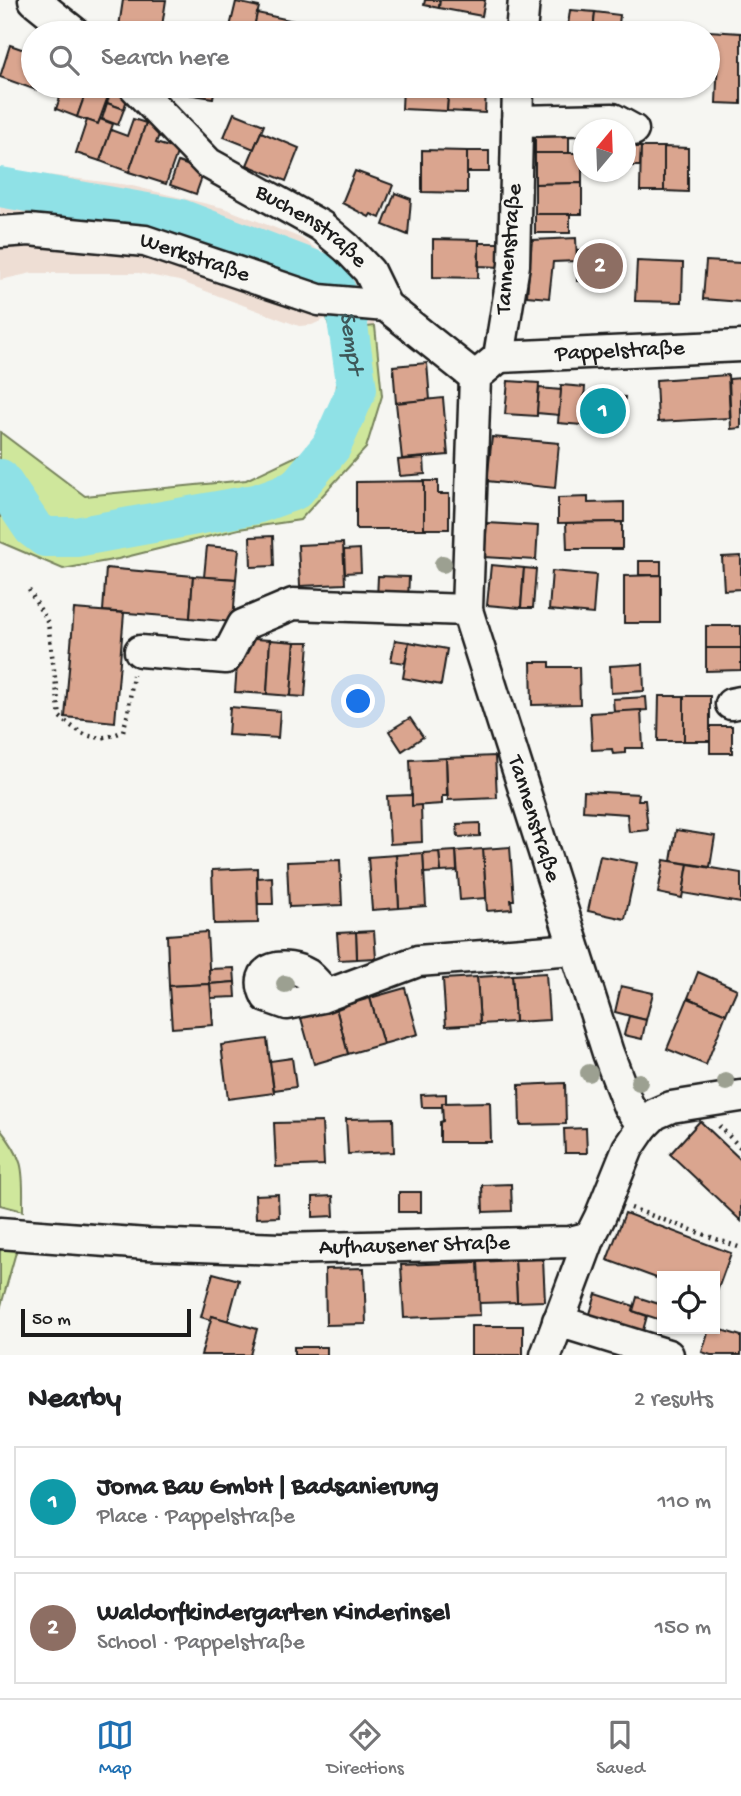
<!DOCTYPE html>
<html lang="en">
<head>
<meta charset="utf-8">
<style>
	body { margin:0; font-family:"Gochi Hand",sans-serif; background:#f2f2f2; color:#202124 }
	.controls { position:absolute; right:21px; bottom:21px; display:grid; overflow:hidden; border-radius:0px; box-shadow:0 2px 5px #0004 }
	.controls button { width:63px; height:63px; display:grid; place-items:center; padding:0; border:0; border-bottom:2px solid #e0e0e0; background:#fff; color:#202124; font:35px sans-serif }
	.compass { position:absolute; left:573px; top:119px; width:63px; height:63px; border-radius:50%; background:#fff; box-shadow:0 2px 5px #0004; rotate:19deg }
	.scale { position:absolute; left:21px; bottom:18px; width:170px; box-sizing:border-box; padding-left:7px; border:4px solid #1c1c1c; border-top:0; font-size:19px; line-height:24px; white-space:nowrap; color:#1c1c1c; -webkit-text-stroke:5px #f6f6f2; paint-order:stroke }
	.you { position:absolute; left:359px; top:702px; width:24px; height:24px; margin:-18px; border:5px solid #fff; border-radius:50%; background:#1a73e8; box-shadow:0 0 0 10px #1a73e833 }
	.badge { display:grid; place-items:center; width:46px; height:46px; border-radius:50%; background:#1f6fb2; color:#fff; font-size:23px; font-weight:700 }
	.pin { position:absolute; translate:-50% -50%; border:4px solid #fff; box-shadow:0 2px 7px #0006 }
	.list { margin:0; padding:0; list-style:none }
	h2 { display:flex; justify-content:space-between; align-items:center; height:91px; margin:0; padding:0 28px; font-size:30px }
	h2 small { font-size:23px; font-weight:400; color:#757577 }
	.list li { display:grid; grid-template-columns:46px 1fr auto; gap:21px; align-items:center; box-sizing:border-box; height:112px; margin:0 14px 14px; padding:0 14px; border:2px solid #e0e0e0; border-radius:0px }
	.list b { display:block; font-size:26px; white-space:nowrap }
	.list p { margin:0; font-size:23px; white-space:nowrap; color:#757577 }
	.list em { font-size:23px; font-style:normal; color:#757577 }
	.icon { flex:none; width:38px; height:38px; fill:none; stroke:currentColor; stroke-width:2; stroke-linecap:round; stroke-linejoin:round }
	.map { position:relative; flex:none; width:741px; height:1355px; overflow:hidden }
	.search { position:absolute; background:#fff; box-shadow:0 2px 5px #0004; left:21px; right:21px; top:21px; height:77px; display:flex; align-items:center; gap:18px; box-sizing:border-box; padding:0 24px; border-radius:38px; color:#757577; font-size:26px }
	.sheet { height:343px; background:#fff }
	nav { display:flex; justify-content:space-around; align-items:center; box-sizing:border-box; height:98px; border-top:2px solid #e0e0e0; background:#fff; font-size:19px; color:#757577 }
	nav a { display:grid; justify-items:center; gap:4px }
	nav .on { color:#1f6fb2 }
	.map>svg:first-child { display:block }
</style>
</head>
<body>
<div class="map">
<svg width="741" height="1355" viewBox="0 0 741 1355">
	<rect width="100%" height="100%" fill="#f6f6f2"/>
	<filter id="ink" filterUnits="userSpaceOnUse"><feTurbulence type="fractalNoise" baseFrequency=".0143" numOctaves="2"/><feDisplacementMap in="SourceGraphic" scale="14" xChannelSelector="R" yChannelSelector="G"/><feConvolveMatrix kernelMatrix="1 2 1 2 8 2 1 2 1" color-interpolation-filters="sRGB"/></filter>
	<g filter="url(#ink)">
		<!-- built -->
		<path fill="#eeded4" d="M0 169 128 185 224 208 301 238 358 279 375 326 341 330 327 318 312 325 299 326 179 281 139 273H32L0 280Z"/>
		<!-- green -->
		<g fill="#cfe79c" stroke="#76825c" stroke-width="2">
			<path d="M327 317 341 330 375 326 382 396 366 448 300 520 239 529 118 559 63 569 0 542V501L19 534 70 551 133 532 129 521C110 525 65 540 48 534 41 531 39 516 36 510 27 491 14 477 0 462V432L85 496 246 480 307 451 336 402 338 365Z"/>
			<path d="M0 1129C26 1161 23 1171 23 1211L0 1205Z"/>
			<path d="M0 1244 18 1245 0 1309Z"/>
		</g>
		<!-- water -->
		<g fill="#8fe1e6" stroke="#619295" stroke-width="2">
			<path d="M0 176 27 181 105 205 81 209 0 196Z"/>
			<path d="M0 462C14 477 27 491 36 510 39 516 41 531 48 534 68 541 109 525 129 520L133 533 70 551 35 548 19 534 0 501Z"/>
		</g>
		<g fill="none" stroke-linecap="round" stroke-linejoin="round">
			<!-- river -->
			<path stroke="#8fe1e6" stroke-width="40" id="s1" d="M0 187 180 219 329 276 346 312 357 389 331 447 295 490 256 504 76 537H45L33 528 0 479"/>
		</g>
		<!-- building -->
		<g fill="#daa58f" stroke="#1c1c1c" stroke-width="2">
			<path d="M123 0H166L161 33H118Z"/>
			<path d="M425 0H440L439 8 424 5Z"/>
			<path d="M440 0H485L482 16 439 8Z"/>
			<path d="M236 2 259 7 253 32 230 27Z"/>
			<path d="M570 10 595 12 593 33H567Z"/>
			<path d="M595 12 620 15 618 33H593Z"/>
			<path d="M257 13 308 24 306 33H253Z"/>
			<path d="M651 22 693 24V33H650Z"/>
			<path d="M619 26 641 28 640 33H618Z"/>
			<path d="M708 31 741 33V104L716 103 718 57 708 56Z"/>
			<path d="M10 45 33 53V86H37L36 90 0 77Z"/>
			<path d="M64 86H88L77 117 56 109Z"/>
			<path d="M88 86H103L111 88 98 124 77 117Z"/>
			<path d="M113 86 129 92 124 109 107 103Z"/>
			<path d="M154 86H182L181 93 153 89Z"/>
			<path d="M182 86H215L213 98 181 93Z"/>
			<path d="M403 86H449L447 111 402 109Z"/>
			<path d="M449 86 486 87 485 113 447 111Z"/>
			<path d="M107 103 124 109 118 125 102 119Z"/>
			<path d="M234 113 264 125 254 149 224 137Z"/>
			<path d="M100 119 113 124 100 161 76 153 87 120 98 124Z"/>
			<path d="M133 119 146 123 129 172 100 161 111 130 127 136Z"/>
			<path d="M146 123 161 129 156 143 178 150 166 184 129 172Z"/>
			<path d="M261 132 299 148 286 181 247 165Z"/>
			<rect x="535" y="135" width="34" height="18"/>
			<rect x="626" y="147" width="5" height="19"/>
			<path d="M631 147H641L640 166H631Z"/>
			<path d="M641 147H664V191H640Z"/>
			<path d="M664 147 688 148V192L664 191Z"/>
			<path d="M422 150 467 151V193L422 192Z"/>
			<rect x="467" y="151" width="22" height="21"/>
			<path d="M535 153H582V183L535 184Z"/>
			<path d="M178 162 204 171 196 194 170 185Z"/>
			<path d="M355 171 393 185 380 218 371 214 369 217 342 203Z"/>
			<path d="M582 183V214H535V184Z"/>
			<path d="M395 193 411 199 408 235 383 225Z"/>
			<rect x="535" y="214" width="35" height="19"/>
			<path d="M576 238 577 261 553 262 549 298 527 296 532 240Z"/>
			<path d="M433 239 479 240 478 278 433 277Z"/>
			<path d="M479 243H501V267L479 266Z"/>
			<rect x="577" y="250" width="43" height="31"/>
			<path d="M637 261 683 263 682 302 635 301Z"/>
			<path d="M706 261 741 263V302L703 299Z"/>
			<path d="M427 363 430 400 396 403 393 366Z"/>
			<path d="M728 375 730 418 658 422 656 380Z"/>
			<path d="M741 378V428L731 429 729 379Z"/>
			<path d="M508 381 539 383 537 416 505 414Z"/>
			<path d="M561 385 585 387 582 425 558 423Z"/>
			<path d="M539 388 561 390 559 415 537 413Z"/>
			<path d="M584 394 625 397 622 428 582 425Z"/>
			<path d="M443 398 448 455 402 459 396 403Z"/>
			<path d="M492 437 559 443 555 488 487 481Z"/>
			<path d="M424 458 425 474 400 476 398 460Z"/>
			<path d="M424 481V529H356V482Z"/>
			<path d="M424 481H438V494H449V529H424Z"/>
			<path d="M588 497V503L624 502V522L558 523V498Z"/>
			<path d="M622 522V549H567L566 523Z"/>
			<path d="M487 523 538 526 536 560 484 557Z"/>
			<path d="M273 536 274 566 251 567 250 537Z"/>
			<path d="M343 543 345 584 300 586 298 545Z"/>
			<path d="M207 546 239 549 236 579 204 577Z"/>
			<path d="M360 549 361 572 345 573 344 550Z"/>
			<path d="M741 556V589L724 590 722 557Z"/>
			<rect x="639" y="561" width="22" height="14"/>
			<path d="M491 565 524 568 521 608 487 605Z"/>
			<path d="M106 568 193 576 190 618 103 611Z"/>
			<path d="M524 568 536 569 533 608H521Z"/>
			<path d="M552 571 596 575 593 614 549 610Z"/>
			<path d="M661 575V623H624V576Z"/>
			<path d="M193 576 236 579 233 622 190 618Z"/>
			<path d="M378 576 409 577 408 600 377 599Z"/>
			<path d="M74 609 124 613 115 722 65 717Z"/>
			<rect x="706" y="626" width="35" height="22"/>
			<path d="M239 638 270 640 267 694 235 692Z"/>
			<path d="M270 640 295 642 291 696 267 694Z"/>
			<path d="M395 640 409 642 405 663 391 661Z"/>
			<path d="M295 642H309L305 697 291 696Z"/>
			<path d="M409 642 447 649 441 685 403 678Z"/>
			<path d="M706 648H741V670L706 671Z"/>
			<path d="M531 662H550V667H579L580 704 532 705Z"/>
			<path d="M643 664 644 691 611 693 610 666Z"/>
			<path d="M659 696H684V741H658Z"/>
			<rect x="684" y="696" width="26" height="45"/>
			<path d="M646 697 647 710 614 712 613 699Z"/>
			<path d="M230 707 280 711 278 738 228 735Z"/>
			<path d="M641 710 643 748H625V753L613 754 612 749 592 750 590 713Z"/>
			<path d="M410 718 423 737 402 751 389 731Z"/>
			<rect x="710" y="726" width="22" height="27"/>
			<path d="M495 756 497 798 448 800 446 758Z"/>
			<path d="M446 758 447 796H442V804L412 806 410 760Z"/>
			<path d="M584 791 639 794 638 800H645L648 830 629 832 627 814 583 811Z"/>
			<path d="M412 795V806L421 805 422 842 390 844 387 796Z"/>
			<path d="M480 823V836L458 837 457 824Z"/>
			<path d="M676 830 715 836 710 867 671 861Z"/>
			<path d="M510 847 514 900H511L512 909 487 911 483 849Z"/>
			<path d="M483 849 486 898 460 900 456 851Z"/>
			<path d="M456 851 457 871 441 872 439 852Z"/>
			<path d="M439 852 441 872 424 873 423 853Z"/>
			<path d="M423 853 426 906 399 908 396 855Z"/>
			<path d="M396 855 399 908 372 910 368 857Z"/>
			<path d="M600 856 637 863 625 919 588 911Z"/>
			<path d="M340 860 342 905 289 907 287 862Z"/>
			<path d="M664 860 688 864 682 898 658 893Z"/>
			<path d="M688 864 741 873V903L683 893Z"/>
			<path d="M257 868 258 923 214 924 212 870Z"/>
			<path d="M272 877 273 904H258L257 878Z"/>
			<path d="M374 931 376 958 357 959 356 932Z"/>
			<path d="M207 932 210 984 169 986 167 935Z"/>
			<path d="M356 932 357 959 339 960 337 933Z"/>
			<path d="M234 968 235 982 210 984 209 969Z"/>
			<path d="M698 972 737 989 726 1014 688 998Z"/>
			<path d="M546 973 549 1020 515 1022 512 975Z"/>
			<path d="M512 975 515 1022 480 1024 477 977Z"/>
			<path d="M477 977 480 1024 446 1026 443 979Z"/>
			<path d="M235 982 236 997 211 998 210 984Z"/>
			<path d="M210 984 213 1025 172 1028 169 986Z"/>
			<path d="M621 986 653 993 646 1020 615 1012Z"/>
			<path d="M405 988 418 1034 383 1044 370 998Z"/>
			<path d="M370 998 383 1044 348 1054 336 1008Z"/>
			<path d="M688 998 726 1014 706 1065 667 1049Z"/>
			<path d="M336 1008 348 1054 314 1064 301 1018Z"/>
			<path d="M629 1016 646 1020 642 1039 624 1035Z"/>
			<path d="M267 1039 274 1093 228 1099 221 1045Z"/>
			<path d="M292 1058 296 1087 274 1090 270 1061Z"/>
			<path d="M565 1083 566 1124 520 1125 519 1085Z"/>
			<path d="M446 1094V1103H442V1107H422L421 1095Z"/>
			<path d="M490 1102 491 1142H440V1122L443 1121 442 1103Z"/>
			<path d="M393 1118 394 1152 348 1154 346 1119Z"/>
			<path d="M700 1121 741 1160V1221L670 1154Z"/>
			<path d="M322 1122 324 1165 276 1167 274 1123Z"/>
			<path d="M586 1128 587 1153H565L564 1129Z"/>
			<path d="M511 1184 512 1211 483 1212 482 1185Z"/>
			<rect x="399" y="1192" width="22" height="20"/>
			<path d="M278 1194 279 1217 256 1218 255 1195Z"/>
			<path d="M333 1196 334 1216 313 1217V1197Z"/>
			<path d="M625 1213 731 1253 715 1297V1276H662V1280L607 1260Z"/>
			<path d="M543 1259 545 1301 517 1302 515 1260Z"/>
			<path d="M515 1260 517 1302 479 1303 478 1262Z"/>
			<path d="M478 1262 480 1315 404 1318 401 1265Z"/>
			<path d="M364 1268 366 1324 326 1325 325 1269Z"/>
			<path d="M213 1273 239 1280 228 1321 212 1316 211 1320 201 1317Z"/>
			<path d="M596 1294 634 1306 633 1311 647 1316 642 1334 589 1317Z"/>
			<path d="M637 1297 662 1305 658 1319 633 1311Z"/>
			<path d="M212 1316 257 1329 250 1355H201Z"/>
			<rect x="471" y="1326" width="52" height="29"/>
			<path d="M715 1328 741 1336V1355H711L702 1352 709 1329Z"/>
			<rect x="294" y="1347" width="33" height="8"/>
		</g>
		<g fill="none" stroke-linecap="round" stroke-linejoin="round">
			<!-- minor casing -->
			<g stroke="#1c1c1c" stroke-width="35">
				<g id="minor">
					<path d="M34 0 75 33"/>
					<path d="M521 33 524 0"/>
					<path id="s2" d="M134 86 208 163 321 226 347 248 369 271 386 306 475 377"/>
					<path id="s3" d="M518 86 514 265 499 357 475 377 467 610 608 1053 628 1105 643 1126"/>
					<path d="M517 121 613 119 633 130"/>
					<path id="s4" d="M0 232 29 230 145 241 319 300 386 306"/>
					<path id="s5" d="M499 357 741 346"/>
					<path d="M140 651 226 658 243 625 293 604 467 610"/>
					<path d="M731 704 741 702"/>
					<path d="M327 995C321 989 314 979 307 974 287 962 250 965 267 997L287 1004 322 997 418 961 574 949"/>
					<path id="s6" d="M0 1233 147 1244 280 1249 570 1242 590 1237"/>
					<path d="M558 1321 668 1355"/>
					<path d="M546 1355 590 1237 600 1217 628 1148 643 1126 655 1114 671 1107 741 1096"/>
				</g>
			</g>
			<!-- path -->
			<g stroke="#1c1c1c" stroke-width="4.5" stroke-dasharray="2 5" stroke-linecap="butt">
				<path d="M29 590 48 623 60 717C80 734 96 745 123 731L128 713 133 675"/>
				<path d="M719 1126 741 1148"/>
				<path d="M631 1208 741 1248"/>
			</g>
			<!-- minor -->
			<use href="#minor" stroke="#f6f6f2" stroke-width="30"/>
		</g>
		<!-- trees -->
		<g fill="#9ca091">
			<circle cx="443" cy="564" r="9"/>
			<circle cx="285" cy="984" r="9"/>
			<circle cx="589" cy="1073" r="9"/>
			<circle cx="639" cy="1082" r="9"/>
			<circle cx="726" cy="1082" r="9"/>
		</g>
	</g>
	<g text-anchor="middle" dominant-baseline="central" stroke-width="5" stroke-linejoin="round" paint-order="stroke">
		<!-- street labels -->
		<g font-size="23" fill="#1c1c1c" stroke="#f6f6f2">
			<text stroke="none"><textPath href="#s2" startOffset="228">Buchenstraße</textPath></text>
			<text transform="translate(510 249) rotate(-85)">Tannenstraße</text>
			<text stroke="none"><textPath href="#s4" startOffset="198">Werkstraße</textPath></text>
			<text stroke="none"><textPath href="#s5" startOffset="121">Pappelstraße</textPath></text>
			<text stroke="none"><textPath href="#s3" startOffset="756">Tannenstraße</textPath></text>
			<text stroke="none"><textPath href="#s6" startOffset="415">Aufhausener Straße</textPath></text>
		</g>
		<!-- water labels -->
		<g font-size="24" font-style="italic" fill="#3e5759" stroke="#f6f6f2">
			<text stroke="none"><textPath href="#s1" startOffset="413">Sempt</textPath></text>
		</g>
	</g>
</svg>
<div class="controls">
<button><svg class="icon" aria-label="locate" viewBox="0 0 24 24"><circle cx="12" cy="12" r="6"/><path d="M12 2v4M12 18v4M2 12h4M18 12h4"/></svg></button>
</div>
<svg class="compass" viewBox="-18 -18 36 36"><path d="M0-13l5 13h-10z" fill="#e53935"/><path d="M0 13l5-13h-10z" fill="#757577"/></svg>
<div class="scale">50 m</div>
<div class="you"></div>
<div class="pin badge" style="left:603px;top:411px;background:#0f9aa8">1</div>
<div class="pin badge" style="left:600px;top:266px;background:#8d6e63">2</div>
<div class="search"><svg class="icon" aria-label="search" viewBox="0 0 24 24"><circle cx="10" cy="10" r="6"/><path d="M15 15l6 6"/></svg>Search here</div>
</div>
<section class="sheet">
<h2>Nearby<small>2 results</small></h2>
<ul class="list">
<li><span class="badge" style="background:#0f9aa8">1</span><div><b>Joma Bau GmbH | Badsanierung</b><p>Place · Pappelstraße</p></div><em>110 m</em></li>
<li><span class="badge" style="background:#8d6e63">2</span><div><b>Waldorfkindergarten Kinderinsel</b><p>School · Pappelstraße</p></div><em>150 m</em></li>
</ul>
</section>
<nav>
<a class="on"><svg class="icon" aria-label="map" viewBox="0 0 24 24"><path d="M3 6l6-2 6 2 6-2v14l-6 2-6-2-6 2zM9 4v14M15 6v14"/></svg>Map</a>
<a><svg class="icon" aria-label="directions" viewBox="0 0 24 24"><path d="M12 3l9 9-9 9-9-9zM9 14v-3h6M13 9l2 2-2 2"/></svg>Directions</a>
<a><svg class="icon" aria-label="saved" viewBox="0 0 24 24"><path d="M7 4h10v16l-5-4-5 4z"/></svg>Saved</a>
</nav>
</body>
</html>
